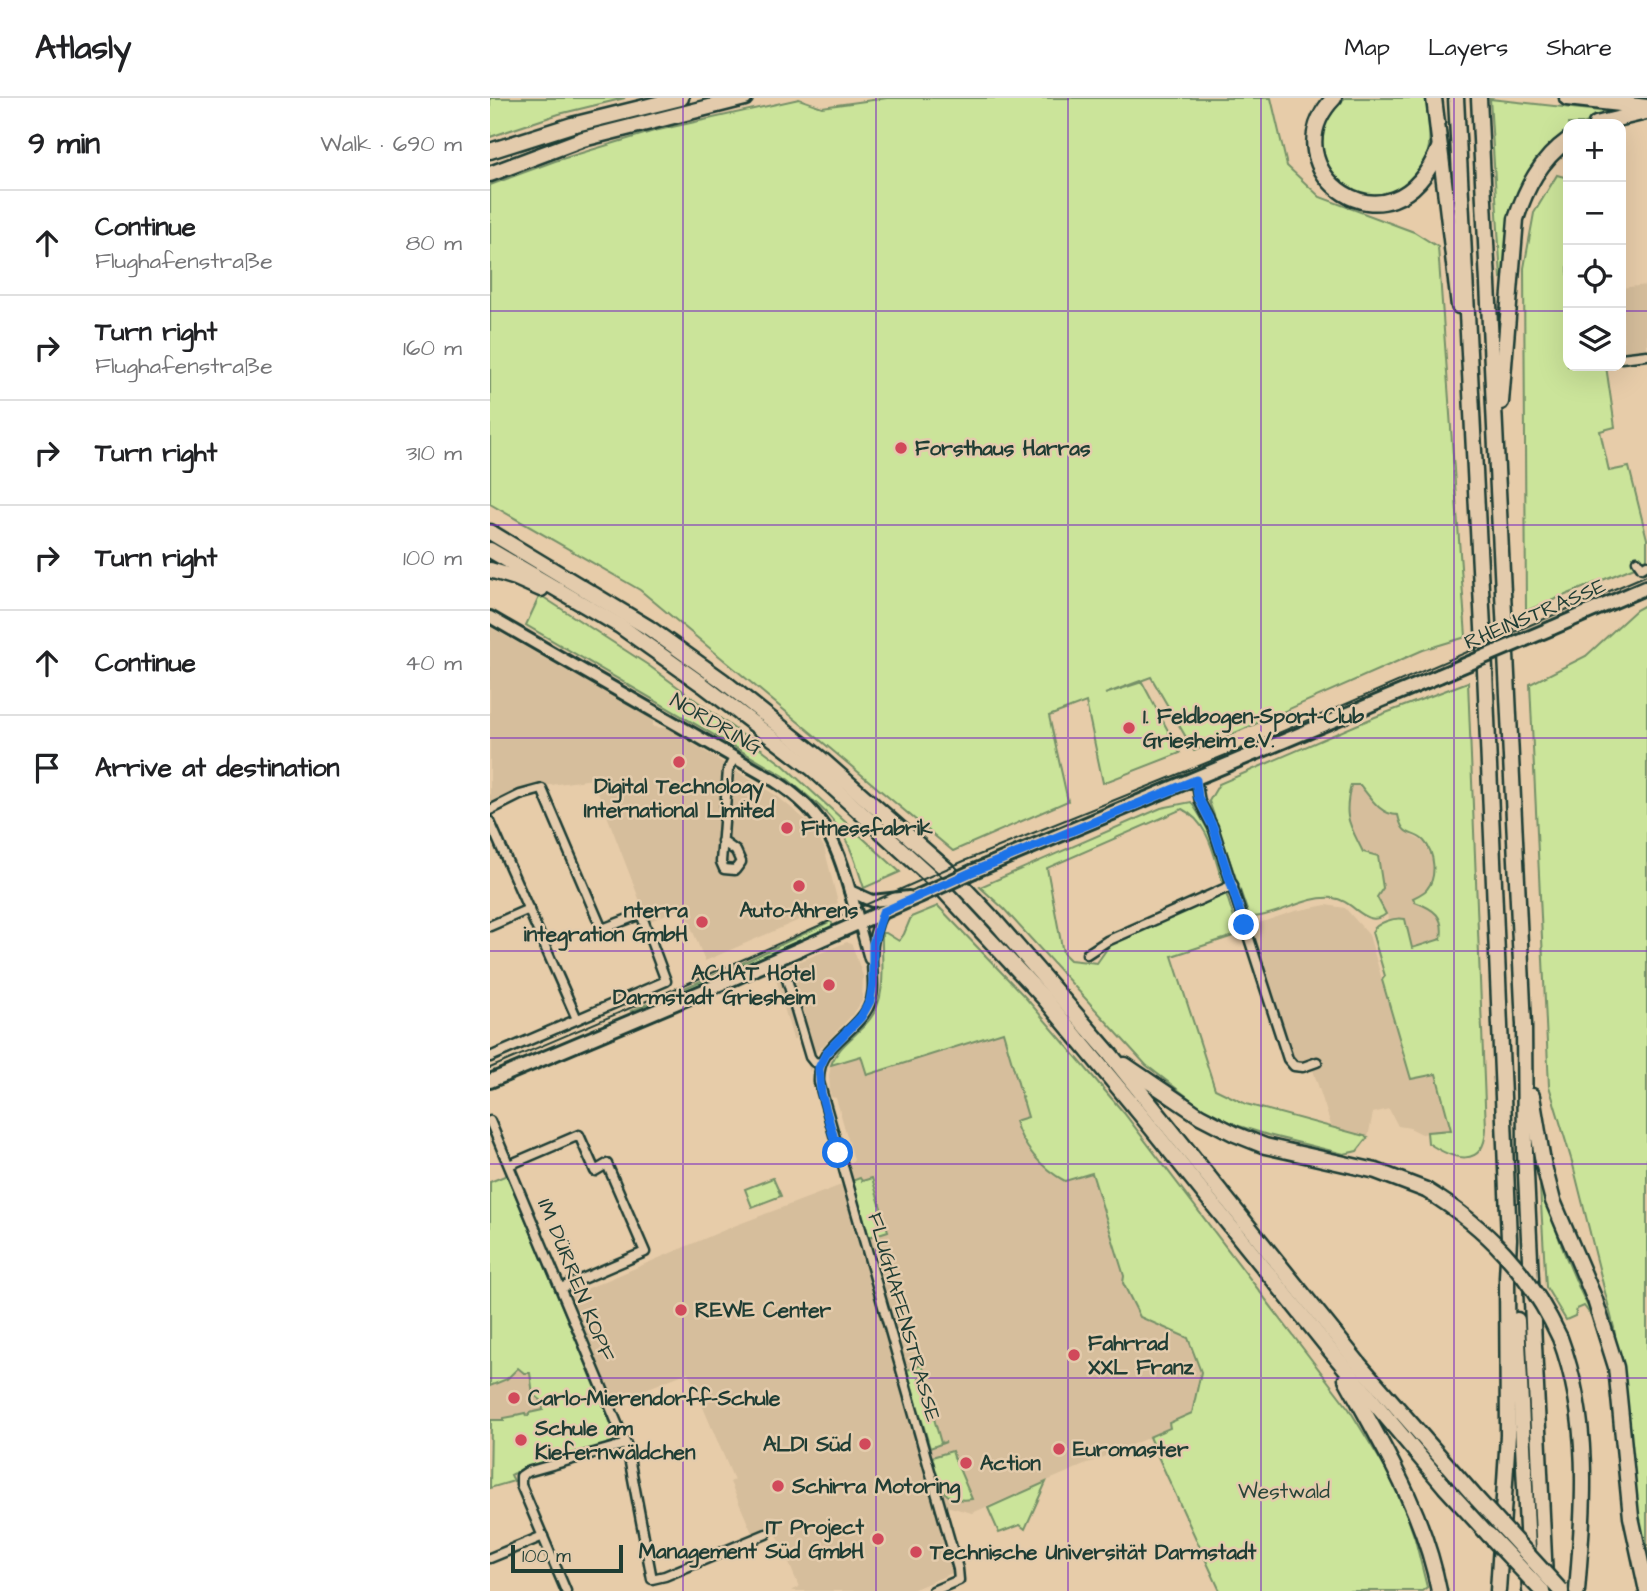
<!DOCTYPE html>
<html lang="en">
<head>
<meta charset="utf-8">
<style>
	body { margin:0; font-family:"Architects Daughter",sans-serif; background:#f2f2f2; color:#202124 }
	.controls { position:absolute; right:21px; top:21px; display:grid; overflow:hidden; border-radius:14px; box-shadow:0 7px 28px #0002 }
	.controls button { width:63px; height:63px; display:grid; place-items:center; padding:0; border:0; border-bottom:2px solid #e0e0e0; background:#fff; color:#202124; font:35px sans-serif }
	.scale { position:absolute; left:21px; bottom:18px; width:112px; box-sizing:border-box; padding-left:7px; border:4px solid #1f3d34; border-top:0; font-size:19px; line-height:24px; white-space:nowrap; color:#1f3d34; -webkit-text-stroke:5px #e3cbac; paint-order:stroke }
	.stop { position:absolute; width:21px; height:21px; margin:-16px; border:5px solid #1a73e8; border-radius:50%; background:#fff }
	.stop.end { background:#1a73e8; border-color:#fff; box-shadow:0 2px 7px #0008 }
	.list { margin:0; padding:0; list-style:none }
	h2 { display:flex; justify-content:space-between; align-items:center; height:91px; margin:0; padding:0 28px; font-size:30px }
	h2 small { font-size:23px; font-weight:400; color:#757577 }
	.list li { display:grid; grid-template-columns:46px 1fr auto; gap:21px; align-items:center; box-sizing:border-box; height:105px; padding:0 28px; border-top:2px solid #e0e0e0 }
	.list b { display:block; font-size:26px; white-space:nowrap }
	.list p { margin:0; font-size:23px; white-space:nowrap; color:#757577 }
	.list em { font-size:23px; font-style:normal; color:#757577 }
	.icon { flex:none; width:38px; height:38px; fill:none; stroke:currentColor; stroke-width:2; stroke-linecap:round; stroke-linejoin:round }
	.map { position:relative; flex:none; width:1157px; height:1493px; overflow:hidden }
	header { display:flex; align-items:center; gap:42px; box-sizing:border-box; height:98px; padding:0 35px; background:#fff; border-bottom:2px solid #e0e0e0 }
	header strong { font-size:33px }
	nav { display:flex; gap:38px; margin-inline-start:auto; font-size:24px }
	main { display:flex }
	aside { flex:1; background:#fff }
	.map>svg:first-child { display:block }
</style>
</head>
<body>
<header>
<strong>Atlasly</strong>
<nav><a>Map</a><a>Layers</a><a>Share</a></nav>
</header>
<main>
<aside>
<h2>9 min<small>Walk · 690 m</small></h2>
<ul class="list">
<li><svg class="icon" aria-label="ahead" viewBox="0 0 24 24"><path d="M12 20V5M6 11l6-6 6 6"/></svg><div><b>Continue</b><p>Flughafenstraße</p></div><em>80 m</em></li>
<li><svg class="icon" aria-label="right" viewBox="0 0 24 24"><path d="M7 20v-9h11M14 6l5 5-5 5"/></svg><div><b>Turn right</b><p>Flughafenstraße</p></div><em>160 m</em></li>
<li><svg class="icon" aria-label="right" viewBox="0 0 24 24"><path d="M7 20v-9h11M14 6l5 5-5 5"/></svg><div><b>Turn right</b></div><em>310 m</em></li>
<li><svg class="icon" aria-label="right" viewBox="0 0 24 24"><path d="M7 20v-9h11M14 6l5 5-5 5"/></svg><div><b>Turn right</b></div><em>100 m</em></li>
<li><svg class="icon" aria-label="ahead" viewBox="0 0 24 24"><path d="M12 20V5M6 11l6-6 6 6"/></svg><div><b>Continue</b></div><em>40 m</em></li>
<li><svg class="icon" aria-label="arrive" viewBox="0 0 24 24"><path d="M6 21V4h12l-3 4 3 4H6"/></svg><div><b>Arrive at destination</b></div></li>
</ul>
</aside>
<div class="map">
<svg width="1157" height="1493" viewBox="0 0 1157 1493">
	<rect width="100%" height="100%" fill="#e7cca9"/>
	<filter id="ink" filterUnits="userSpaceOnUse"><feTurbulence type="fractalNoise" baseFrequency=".0143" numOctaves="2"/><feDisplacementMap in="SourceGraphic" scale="14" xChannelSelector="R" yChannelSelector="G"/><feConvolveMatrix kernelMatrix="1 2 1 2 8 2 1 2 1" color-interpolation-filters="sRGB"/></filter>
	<g filter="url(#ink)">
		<!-- built -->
		<g fill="#d6be9c">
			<path d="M1157 187V252L1134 256 1131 190Z"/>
			<path d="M0 529 163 622V629L177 630 287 698 318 724 326 736 334 749 348 805 215 863 193 809 158 824 103 681 33 691 0 706Z"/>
			<path d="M860 687H870L892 712 908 717 909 726 922 738 934 744 943 762V777L937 792 925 804 942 810 947 814 953 836 951 841 922 850 915 821 901 823 896 816 887 799 873 754 859 729 856 710Z"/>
			<path d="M836 807 855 810 879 837 921 981 946 975 962 1032 932 1036 920 1030 908 1028 899 1011 883 1015 878 1039 842 1030 822 969 828 967 825 958 804 965 760 828 805 813Z"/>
			<path d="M357 844 362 847 373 878 372 903 364 915 325 956 320 974 308 940 303 941 284 874Z"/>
			<path d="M513 934 538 1019 560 1075 574 1083 602 1075 634 1178 633 1185 650 1219 698 1240 711 1274 702 1315 679 1325 681 1330 482 1415 460 1409 447 1413 453 1433 451 1437 462 1465V1475L420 1493H301L309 1489 283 1427 262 1435 240 1384 244 1382 198 1274 124 1304 80 1198 244 1128 362 1083 358 1068 364 1062 346 1000 341 999 340 995 339 977 341 967 371 958 377 977Z"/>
			<path d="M29 1270 40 1275 43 1296 52 1303 67 1360 36 1369 21 1377 24 1383 0 1390V1288L17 1281Z"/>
		</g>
		<!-- green -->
		<g fill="#cbe49a" stroke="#759067" stroke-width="2">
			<path d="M0 0H135L69 16 0 39Z"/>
			<path d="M397 0H781L797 68 830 99 924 134 948 149 976 539 933 552 704 653 661 579 615 596 652 584 690 655 613 685 596 604 559 618 578 703 463 753 150 492 0 406V87L65 63 164 33 309 1 332 9Z"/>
			<path d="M855 0H936C937 16 941 33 939 48 937 62 929 77 918 85 857 128 798 43 855 0Z"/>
			<path d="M1000 1 1127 15 1092 26H1078V34C1024 79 1019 112 1014 179L1011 180Z"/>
			<path d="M1067 77 1078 80V268H1116L1125 329 1110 333 1119 373 1139 369 1157 441V464L1036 513 1034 170 1044 115Z"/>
			<path d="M50 497 158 567 293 667 410 774 374 790C367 769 361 746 347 728 333 708 312 694 294 678L36 527Z"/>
			<path d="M1157 506V1465L1149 1428 1124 1230 1083 1067 1059 988 1040 586 1096 558 1146 512Z"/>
			<path d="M978 584 996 1031C994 1072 962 1061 938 1045L937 1034 961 1032 946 976 921 981 892 882 895 878 882 834C887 824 905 819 915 821L922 850 951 841C955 818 944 811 925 804L923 800C927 798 934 795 937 791 947 779 945 755 934 743 923 732 913 741 908 717 890 717 880 699 870 687H861C853 720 859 725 873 754L888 758 893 790 887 799 896 816C876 832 864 802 843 800 816 797 789 818 762 819L758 815 719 703 729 686 885 619Z"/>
			<path d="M701 704C712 720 740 767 733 786 724 759 720 725 692 711L557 770 573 855 580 862 607 865 621 845 736 795 749 836 682 858 725 991 756 1006 878 1039 867 1053 854 1056 778 1037 746 1027 713 1011 656 967 514 811 490 789 671 710Z"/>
			<path d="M448 808 535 899 634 1015 859 1311 908 1391 925 1441 937 1489 932 1493H730L659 1339 680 1330 679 1325 702 1315 711 1274 698 1240 650 1219 633 1185 634 1178 602 1075 575 1083C552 1071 532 1048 525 1023L538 1019 513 934 377 977 371 958 341 967C348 947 368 937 380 921 398 898 391 862 392 835H396L409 843 414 836 421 819Z"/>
			<path d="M341 823 343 828 277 859 143 917 141 913 248 867Z"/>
			<path d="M1049 1072C1061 1124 1080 1175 1105 1223L1094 1208 1087 1211 1085 1218 1076 1222 1056 1189Z"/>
			<path d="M17 1077 126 1338 122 1345 36 1369 21 1377 24 1383 0 1390 1 1322H14V1320L25 1318 26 1317 35 1315 36 1318 39 1317V1315L53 1312 52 1303 43 1296 40 1275H34L28 1270 17 1281 0 1288V1084Z"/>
			<path d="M283 1080 291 1098 262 1109 255 1091Z"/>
			<path d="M370 1080 372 1083 382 1080 398 1133 379 1139 362 1083Z"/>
			<path d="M432 1267 436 1278 429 1280 432 1289H435L451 1345 456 1344 440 1350 417 1272Z"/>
			<path d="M462 1353 464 1359 482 1401C449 1406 449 1384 442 1359Z"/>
			<path d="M556 1384 535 1431 530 1427 509 1435 498 1410Z"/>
		</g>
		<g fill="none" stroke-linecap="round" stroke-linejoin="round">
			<!-- street casing -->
			<g stroke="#1f3d34" stroke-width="13">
				<g id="street">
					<path d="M1131 260 1157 257"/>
					<path d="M1147 463 1152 470 1157 467"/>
					<path d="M706 682 710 704 723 729 798 961 804 968 813 969 827 964"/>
					<path d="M0 712 30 697 52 691 111 829 115 830 151 816 176 883 0 959"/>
					<path d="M0 724 87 921"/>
					<path d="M232 743 246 753 251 764 245 772 234 771 231 764 238 672 244 660"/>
					<path d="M393 814C385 829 382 845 382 862 382 879 386 894 378 910 363 938 327 947 329 984L468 1471 469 1482 443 1493"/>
					<path d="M369 825 379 861"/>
					<path d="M0 828 39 811"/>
					<path d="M597 856 617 843 743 787"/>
					<path d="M296 878 320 959 324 964 331 965"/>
					<path d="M0 1023 137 1349 162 1481 175 1478 276 1436"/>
					<path d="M19 1067 89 1037 105 1073 117 1066 155 1154 71 1190"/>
					<path d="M0 1460 53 1438"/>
					<path d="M76 1493 31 1387V1378L37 1374 136 1346"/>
				</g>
			</g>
			<!-- secondary casing -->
			<g stroke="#1f3d34" stroke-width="16">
				<g id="secondary">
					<path d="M0 519 285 683C346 722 350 760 369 825"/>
					<path d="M360 793 382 803 419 799"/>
				</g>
			</g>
			<!-- primary casing -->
			<g stroke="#1f3d34" stroke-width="18">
				<g id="primary">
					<path d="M1062 530 1157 489"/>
					<path d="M484 773 949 578"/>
					<path d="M0 983 233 885 429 798"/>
				</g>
			</g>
			<!-- highway casing -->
			<g stroke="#1f3d34" stroke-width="19">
				<g id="highway">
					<path d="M844 0C776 70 902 167 949 50"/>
					<path d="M944 0 969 208"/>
					<path d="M966 0 994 549 1019 1141 1017 1179 1018 1337 1008 1493"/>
					<path d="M989 0 1034 927 1035 1054 1055 1481"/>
					<path d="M1077 0 1157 9"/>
					<path d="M1106 26 1156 14"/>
					<path d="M0 53 82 27 191 0"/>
					<path d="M0 76 93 41 255 0"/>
					<path d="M1011 304 1026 121C1036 90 1050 62 1078 42"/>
					<path d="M0 434 159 530 233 583 331 661 457 772 505 823 620 956 869 1266 987 1401"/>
					<path d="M0 452 130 528 213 587 323 671 442 780 554 900 651 1017 840 1252 955 1389 999 1437"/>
					<path d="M0 472 26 480 51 491"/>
					<path d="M635 967 710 1018 745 1036 775 1048 886 1073 936 1092"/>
					<path d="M1042 998 1053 1064 1063 1103 1105 1202 1126 1269 1141 1419 1157 1493"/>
					<path d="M1027 1222 1040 1493"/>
					<path d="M1070 1240C1101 1324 1094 1405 1087 1493"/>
					<path d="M856 1281C894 1350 934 1415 949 1493"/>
				</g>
			</g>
			<!-- street -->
			<use href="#street" stroke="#e3cbac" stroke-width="8"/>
			<!-- secondary -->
			<use href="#secondary" stroke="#e3cbac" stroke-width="10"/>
			<!-- primary -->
			<use href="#primary" stroke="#e3cbac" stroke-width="12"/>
			<!-- highway -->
			<use href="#highway" stroke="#e3cbac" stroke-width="14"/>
			<!-- tram -->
			<path stroke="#1f3d34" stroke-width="2" d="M0 970 236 869 474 763 758 648 1157 477"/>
			<!-- primary-bridge casing -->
			<g stroke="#1f3d34" stroke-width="18" stroke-linecap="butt">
				<g id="primary-bridge">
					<path d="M949 578 1062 530"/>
					<path d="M429 798 484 773"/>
				</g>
			</g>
			<!-- highway-bridge casing -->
			<g stroke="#1f3d34" stroke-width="19" stroke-linecap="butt">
				<g id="highway-bridge">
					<path d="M936 1092C998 1130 1039 1174 1070 1240"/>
					<path d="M987 1401 1071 1493"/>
					<path d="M999 1437 1052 1493"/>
				</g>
			</g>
			<!-- primary-bridge -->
			<use href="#primary-bridge" stroke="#e3cbac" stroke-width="12"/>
			<!-- highway-bridge -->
			<use href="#highway-bridge" stroke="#e3cbac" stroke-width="14"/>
		</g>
	</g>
	<g fill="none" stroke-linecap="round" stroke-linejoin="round" filter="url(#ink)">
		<!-- route -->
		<path stroke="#1a73e8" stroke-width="9" d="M348 1055 331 995 329 970 337 954 371 919 380 903 383 885V846L393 814 484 773 706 682 708 699 723 729 754 827"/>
	</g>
	<!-- grid -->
	<path fill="none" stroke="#7b2cbf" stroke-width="2" stroke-opacity="0.55" d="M193 0V1493M386 0V1493M578 0V1493M771 0V1493M964 0V1493M0 213H1078M1131 213H1157M0 427H1157M0 640H1157M0 853H1157M0 1066H1157M0 1280H1157"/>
	<!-- markers -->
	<g fill="#d1495b" stroke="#e3cbac" stroke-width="2.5">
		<circle cx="411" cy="350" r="7"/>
		<circle cx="639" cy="630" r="7"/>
		<circle cx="189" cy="664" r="7"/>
		<circle cx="297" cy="730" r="7"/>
		<circle cx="309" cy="788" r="7"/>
		<circle cx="212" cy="824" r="7"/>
		<circle cx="339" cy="887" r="7"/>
		<circle cx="191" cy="1212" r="7"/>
		<circle cx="584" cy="1257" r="7"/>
		<circle cx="24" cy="1300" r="7"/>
		<circle cx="31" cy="1342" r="7"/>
		<circle cx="375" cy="1346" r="7"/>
		<circle cx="569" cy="1351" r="7"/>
		<circle cx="476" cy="1365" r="7"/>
		<circle cx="288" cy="1388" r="7"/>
		<circle cx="388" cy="1441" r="7"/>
		<circle cx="426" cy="1454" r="7"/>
	</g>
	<g text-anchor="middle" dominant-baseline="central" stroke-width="5" stroke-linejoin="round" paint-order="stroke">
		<!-- poi labels -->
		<g font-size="21" font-weight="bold" fill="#1f3d34" stroke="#e3cbac" text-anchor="start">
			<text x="425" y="350">Forsthaus Harras</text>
			<text x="653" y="618">1. Feldbogen-Sport-Club<tspan x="653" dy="24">Griesheim e.V.</tspan></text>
			<text x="189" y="688" text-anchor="middle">Digital Technology<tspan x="189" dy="24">International Limited</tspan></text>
			<text x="311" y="730">Fitnessfabrik</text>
			<text x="198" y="812" text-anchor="end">nterra<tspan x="198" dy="24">integration GmbH</tspan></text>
			<text x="309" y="812" text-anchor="middle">Auto-Ahrens</text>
			<text x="325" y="875" text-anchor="end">ACHAT Hotel<tspan x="325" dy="24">Darmstadt Griesheim</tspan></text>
			<text x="205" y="1212">REWE Center</text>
			<text x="598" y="1245">Fahrrad<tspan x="598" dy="24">XXL Franz</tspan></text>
			<text x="38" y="1300">Carlo-Mierendorff-Schule</text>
			<text x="45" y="1330">Schule am<tspan x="45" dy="24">Kiefernwäldchen</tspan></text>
			<text x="361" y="1346" text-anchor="end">ALDI Süd</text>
			<text x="583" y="1351">Euromaster</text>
			<text x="490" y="1365">Action</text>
			<text x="302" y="1388">Schirra Motoring</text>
			<text x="374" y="1429" text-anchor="end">IT Project<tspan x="374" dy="24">Management Süd GmbH</tspan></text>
			<text x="440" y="1454">Technische Universität Darmstadt</text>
		</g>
		<!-- street labels -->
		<g font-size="21" fill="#1f3d34" stroke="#e3cbac">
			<text transform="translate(1045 516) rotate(-23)">RHEINSTRASSE</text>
			<text transform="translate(226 626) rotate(30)">NORDRING</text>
			<text transform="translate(86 1182) rotate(68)">IM DÜRREN KOPF</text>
			<text transform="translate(414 1219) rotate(74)">FLUGHAFENSTRASSE</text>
		</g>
		<!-- park labels -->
		<g font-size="21" fill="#284539" stroke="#e3cbac">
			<text x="794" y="1393">Westwald</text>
		</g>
	</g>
</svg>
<div class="controls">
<button>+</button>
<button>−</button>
<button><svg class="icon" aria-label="locate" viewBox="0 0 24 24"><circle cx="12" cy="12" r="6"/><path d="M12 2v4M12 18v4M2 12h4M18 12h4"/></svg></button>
<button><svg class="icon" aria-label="layers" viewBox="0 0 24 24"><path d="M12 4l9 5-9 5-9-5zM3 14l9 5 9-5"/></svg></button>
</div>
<div class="scale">100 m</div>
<div class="stop" style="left:348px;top:1055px"></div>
<div class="stop end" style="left:754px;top:827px"></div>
</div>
</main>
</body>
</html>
